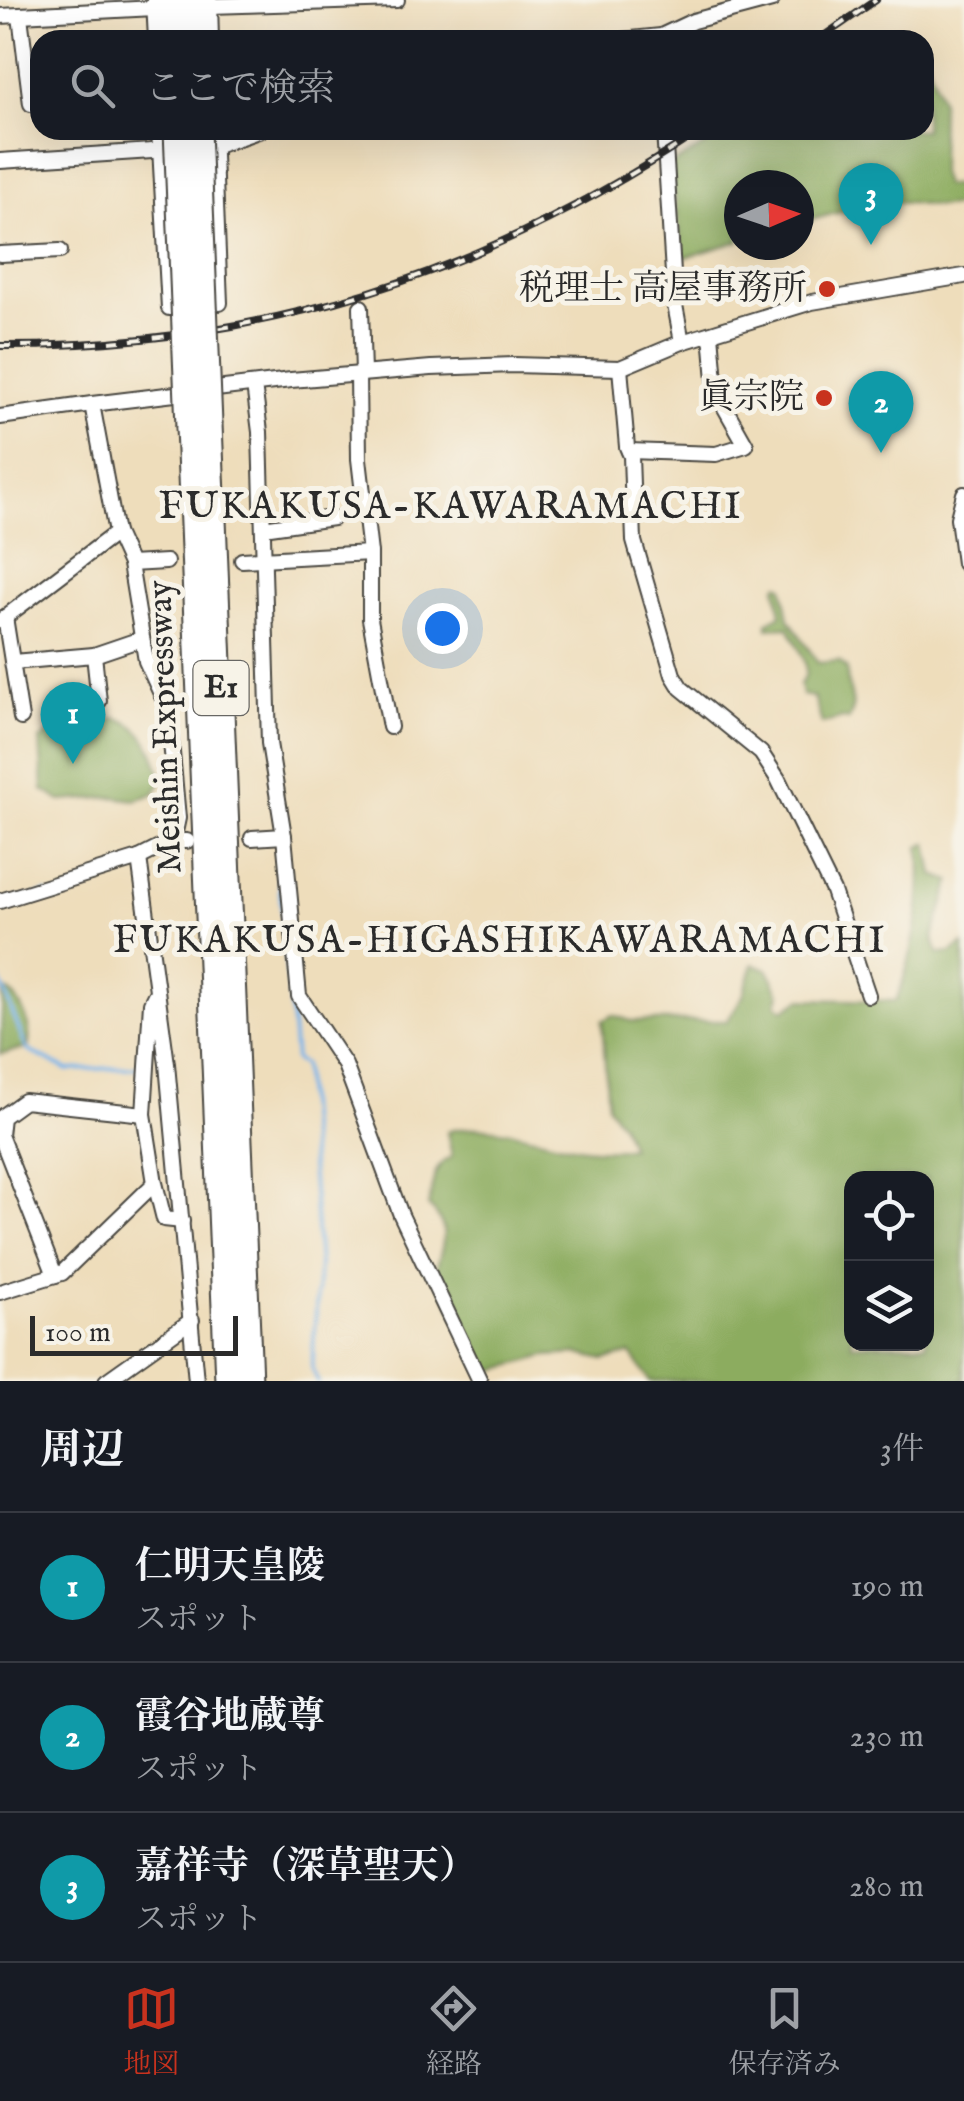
<!DOCTYPE html>
<html lang="ja">
<head>
<meta charset="utf-8">
<style>
	body { margin:0; font-family:"IM FELL English","Noto Serif JP",serif; background:#242831; color:#f1f3f6 }
	.controls { position:absolute; right:30px; bottom:30px; display:grid; overflow:hidden; border-radius:20px; box-shadow:0 10px 40px #0002 }
	.controls button { width:90px; height:90px; display:grid; place-items:center; padding:0; border:0; border-bottom:2px solid #363941; background:#171b24; color:#f1f3f6; font:50px sans-serif }
	.compass { position:absolute; left:724px; top:170px; width:90px; height:90px; border-radius:50%; background:#171b24; box-shadow:0 10px 40px #0002; rotate:88deg }
	.scale { position:absolute; left:30px; bottom:25px; width:208px; box-sizing:border-box; padding-left:10px; border:5px solid #2b2b2b; border-top:0; font-size:28px; line-height:35px; white-space:nowrap; color:#2b2b2b; -webkit-text-stroke:8px #f7f3e8; paint-order:stroke }
	.you { position:absolute; left:442px; top:628px; width:35px; height:35px; margin:-25px; border:8px solid #fff; border-radius:50%; background:#1a73e8; box-shadow:0 0 0 15px #1a73e833 }
	.badge { display:grid; place-items:center; width:65px; height:65px; border-radius:50%; background:#c8321e; color:#fff; font-size:32px; font-weight:700 }
	.pin { position:absolute; translate:-50% -82px; filter:drop-shadow(0 2px 5px #0008) }
	.pin::after { content:''; position:absolute; top:52px; width:35px; height:30px; background:inherit; clip-path:polygon(0 0,100% 0,50% 100%) }
	.list { margin:0; padding:0; list-style:none }
	h2 { display:flex; justify-content:space-between; align-items:center; height:130px; margin:0; padding:0 40px; font-size:42px }
	h2 small { font-size:32px; font-weight:400; color:#9ea1a6 }
	.list li { display:grid; grid-template-columns:65px 1fr auto; gap:30px; align-items:center; box-sizing:border-box; height:150px; padding:0 40px; border-top:2px solid #363941 }
	.list b { display:block; font-size:38px; white-space:nowrap }
	.list p { margin:0; font-size:32px; white-space:nowrap; color:#9ea1a6 }
	.list em { font-size:32px; font-style:normal; color:#9ea1a6 }
	.icon { flex:none; width:55px; height:55px; fill:none; stroke:currentColor; stroke-width:2; stroke-linecap:round; stroke-linejoin:round }
	.map { position:relative; flex:none; width:964px; height:1381px; overflow:hidden }
	.search { position:absolute; background:#171b24; box-shadow:0 10px 40px #0002; left:30px; right:30px; top:30px; height:110px; display:flex; align-items:center; gap:25px; box-sizing:border-box; padding:0 35px; border-radius:30px; color:#9ea1a6; font-size:38px }
	.sheet { height:580px; background:#171b24 }
	nav { display:flex; justify-content:space-around; align-items:center; box-sizing:border-box; height:140px; border-top:2px solid #363941; background:#171b24; font-size:28px; color:#9ea1a6 }
	nav a { display:grid; justify-items:center; gap:5px }
	nav .on { color:#c8321e }
	.map>svg:first-child { display:block }
</style>
</head>
<body>
<div class="map">
<svg width="964" height="1381" viewBox="0 0 964 1381">
	<rect width="100%" height="100%" fill="#f7f3e8"/>
	<filter id="ink" filterUnits="userSpaceOnUse"><feTurbulence type="fractalNoise" baseFrequency=".01" numOctaves="2"/><feDisplacementMap in="SourceGraphic" scale="20" xChannelSelector="R" yChannelSelector="G"/><feConvolveMatrix kernelMatrix="1 2 1 2 8 2 1 2 1" color-interpolation-filters="sRGB"/></filter>
	<filter id="wash" filterUnits="userSpaceOnUse"><feTurbulence type="fractalNoise" baseFrequency=".0048" numOctaves="4" result="noise"/><feDisplacementMap in="SourceGraphic" scale="40" xChannelSelector="R" yChannelSelector="G"/><feGaussianBlur stdDeviation="2.25" result="paint"/><feColorMatrix in="noise" values="0 0 0 0 0 0 0 0 0 0 0 0 0 0 0 0 0 1.4 0 .05"/><feComposite in="paint" operator="in"/></filter>
	<g filter="url(#wash)">
		<rect width="100%" height="100%" fill="#edb"/>
		<!-- forest -->
		<g fill="#8cac5f" stroke="#5c6c45" stroke-width="2.5" fill-rule="evenodd">
			<path d="M924 50 941 101 940 172 944 185 960 186 964 191V205C939 211 912 200 885 203 857 206 827 216 799 223V185H739V241L683 258 671 165 731 130H924Z"/>
			<path d="M779 584 783 586 789 619 818 663 839 661 847 669C845 686 860 705 848 720L843 718 822 724 814 697 802 695 800 684C816 669 795 644 788 627L768 628V622L781 615 776 587Z"/>
			<path d="M117 718C147 727 155 753 162 781L154 794 135 800 114 797 61 801 43 790 40 740 53 731Z"/>
			<path d="M928 843 934 875 951 881 933 937 938 954 951 953 964 944V1381H650L631 1354 604 1360 578 1354 546 1356 487 1372 479 1363 435 1272C443 1245 452 1226 428 1206 434 1186 430 1166 452 1157L447 1132C506 1114 571 1161 631 1147L622 1125 608 1106 602 1021 613 1015 631 1021H727L743 996 753 964 768 969 780 994 777 1004 784 1010 801 999 896 1001C915 951 924 901 920 847ZM852 1178H926V1344H852Z"/>
			<path d="M3 988C22 998 33 1027 28 1048L0 1054Z"/>
		</g>
		<g fill="none" stroke-linecap="round" stroke-linejoin="round">
			<!-- stream -->
			<g stroke="#77b4e9" stroke-width="4">
				<path d="M278 865 295 1060 303 1065 319 1265 312 1368 318 1381"/>
				<path d="M0 908 47 893"/>
				<path d="M0 980 27 1050 68 1070 143 1067"/>
			</g>
		</g>
	</g>
	<g filter="url(#ink)">
		<g fill="none" stroke-linecap="round" stroke-linejoin="round">
			<!-- minor casing -->
			<g stroke="#484641" stroke-width="18">
				<g id="minor">
					<path d="M154 1 156 40"/>
					<path d="M210 1 211 40"/>
					<path d="M210 6 397 0"/>
					<path d="M0 16 155 8"/>
					<path d="M20 16 31 104"/>
					<path d="M622 40 661 36 693 21 772 0"/>
					<path d="M159 130 169 308"/>
					<path d="M213 130 220 303"/>
					<path d="M664 130 675 305 682 342"/>
					<path d="M0 161 213 147 261 130"/>
					<path d="M0 254 60 251"/>
					<path d="M361 307 363 373"/>
					<path d="M620 368 627 447 631 456 634 541 673 675 681 688 761 753 778 779 833 891 868 995"/>
					<path d="M358 374 359 459 370 553V619L390 727"/>
					<path d="M254 385 260 432 269 743 284 836 299 996 345 1065 401 1215 480 1381"/>
					<path d="M0 417 92 404"/>
					<path d="M629 451 716 454 746 445 716 392 711 334"/>
					<path d="M964 494 958 518 964 563"/>
					<path d="M263 528 333 518"/>
					<path d="M242 560 370 553"/>
					<path d="M130 564 166 562"/>
					<path d="M5 617 21 718"/>
					<path d="M0 621 116 533"/>
					<path d="M94 655 99 701"/>
					<path d="M13 662 94 655 141 639"/>
					<path d="M252 838 284 836"/>
					<path d="M173 841 178 818 168 709 146 661 130 564 116 533 92 404 291 380 431 368 514 365 620 368 682 342 812 302 964 276"/>
					<path d="M139 858 167 1064 196 1381"/>
					<path d="M0 901 139 858 173 841H187"/>
					<path d="M155 995 151 1003 144 1114 155 1183 164 1219 182 1221"/>
					<path d="M55 1275 0 1135 2 1117 24 1101 144 1114"/>
					<path d="M0 1292 62 1273 155 1183"/>
					<path d="M106 1381 192 1320"/>
				</g>
			</g>
			<!-- motorway casing -->
			<g stroke="#484641" stroke-width="29">
				<g id="motorway">
					<path d="M172 0 174 40"/>
					<path d="M192 0 194 40"/>
					<path d="M209 424 249 1381"/>
					<path d="M189 427 228 1381"/>
				</g>
			</g>
			<!-- minor -->
			<use href="#minor" stroke="#fff" stroke-width="14"/>
			<!-- motorway -->
			<use href="#motorway" stroke="#fff" stroke-width="25"/>
			<!-- rail casing -->
			<g stroke="#2b2b2b" stroke-width="8">
				<g id="rail">
					<path d="M818 40 876 0"/>
					<path d="M0 346C261 347 485 275 701 130"/>
				</g>
			</g>
			<!-- rail -->
			<use href="#rail" stroke="#f7f3e8" stroke-width="4" stroke-dasharray="11" stroke-linecap="butt"/>
			<!-- motorway-bridge casing -->
			<g stroke="#484641" stroke-width="29" stroke-linecap="butt">
				<g id="motorway-bridge">
					<path d="M177 130 189 427"/>
					<path d="M197 130 209 424"/>
				</g>
			</g>
			<!-- motorway-bridge -->
			<use href="#motorway-bridge" stroke="#fff" stroke-width="25"/>
		</g>
	</g>
	<!-- markers -->
	<g fill="#c8321e" stroke="#f7f3e8" stroke-width="4">
		<circle cx="827" cy="289" r="10"/>
		<circle cx="824" cy="398" r="10"/>
	</g>
	<g text-anchor="middle" dominant-baseline="central" stroke-width="10" stroke-linejoin="round" paint-order="stroke">
		<!-- shield labels -->
		<rect fill="#f7f3e8" stroke="#686764" stroke-width="2.5" x="193.5" y="661" width="55" height="54" rx="8"/>
		<g font-size="32" font-weight="bold" fill="#2b2b2b">
			<text x="221" y="688">E1</text>
		</g>
		<!-- poi labels -->
		<g font-size="35" fill="#2b2b2b" stroke="#f7f3e8" text-anchor="end">
			<text x="807" y="289">税理士 高屋事務所</text>
			<text x="804" y="398">眞宗院</text>
		</g>
		<!-- street labels -->
		<g font-size="35" fill="#2b2b2b" stroke="#f7f3e8">
			<text transform="translate(166 727) rotate(-92)">Meishin Expressway</text>
		</g>
		<!-- neighbourhood labels -->
		<g font-size="38" letter-spacing="2.5" fill="#2b2b2b" stroke="#f7f3e8">
			<text x="451" y="508">FUKAKUSA-KAWARAMACHI</text>
			<text x="500" y="942">FUKAKUSA-HIGASHIKAWARAMACHI</text>
		</g>
	</g>
</svg>
<div class="controls">
<button><svg class="icon" aria-label="locate" viewBox="0 0 24 24"><circle cx="12" cy="12" r="6"/><path d="M12 2v4M12 18v4M2 12h4M18 12h4"/></svg></button>
<button><svg class="icon" aria-label="layers" viewBox="0 0 24 24"><path d="M12 4l9 5-9 5-9-5zM3 14l9 5 9-5"/></svg></button>
</div>
<svg class="compass" viewBox="-18 -18 36 36"><path d="M0-13l5 13h-10z" fill="#e53935"/><path d="M0 13l5-13h-10z" fill="#9ea1a6"/></svg>
<div class="scale">100 m</div>
<div class="you"></div>
<div class="pin badge" style="left:73px;top:764px;background:#0f9aa8">1</div>
<div class="pin badge" style="left:881px;top:453px;background:#0f9aa8">2</div>
<div class="pin badge" style="left:871px;top:245px;background:#0f9aa8">3</div>
<div class="search"><svg class="icon" aria-label="search" viewBox="0 0 24 24"><circle cx="10" cy="10" r="6"/><path d="M15 15l6 6"/></svg>ここで検索</div>
</div>
<section class="sheet">
<h2>周辺<small>3件</small></h2>
<ul class="list">
<li><span class="badge" style="background:#0f9aa8">1</span><div><b>仁明天皇陵</b><p>スポット</p></div><em>190 m</em></li>
<li><span class="badge" style="background:#0f9aa8">2</span><div><b>霞谷地蔵尊</b><p>スポット</p></div><em>230 m</em></li>
<li><span class="badge" style="background:#0f9aa8">3</span><div><b>嘉祥寺（深草聖天）</b><p>スポット</p></div><em>280 m</em></li>
</ul>
</section>
<nav>
<a class="on"><svg class="icon" aria-label="map" viewBox="0 0 24 24"><path d="M3 6l6-2 6 2 6-2v14l-6 2-6-2-6 2zM9 4v14M15 6v14"/></svg>地図</a>
<a><svg class="icon" aria-label="directions" viewBox="0 0 24 24"><path d="M12 3l9 9-9 9-9-9zM9 14v-3h6M13 9l2 2-2 2"/></svg>経路</a>
<a><svg class="icon" aria-label="saved" viewBox="0 0 24 24"><path d="M7 4h10v16l-5-4-5 4z"/></svg>保存済み</a>
</nav>
</body>
</html>
